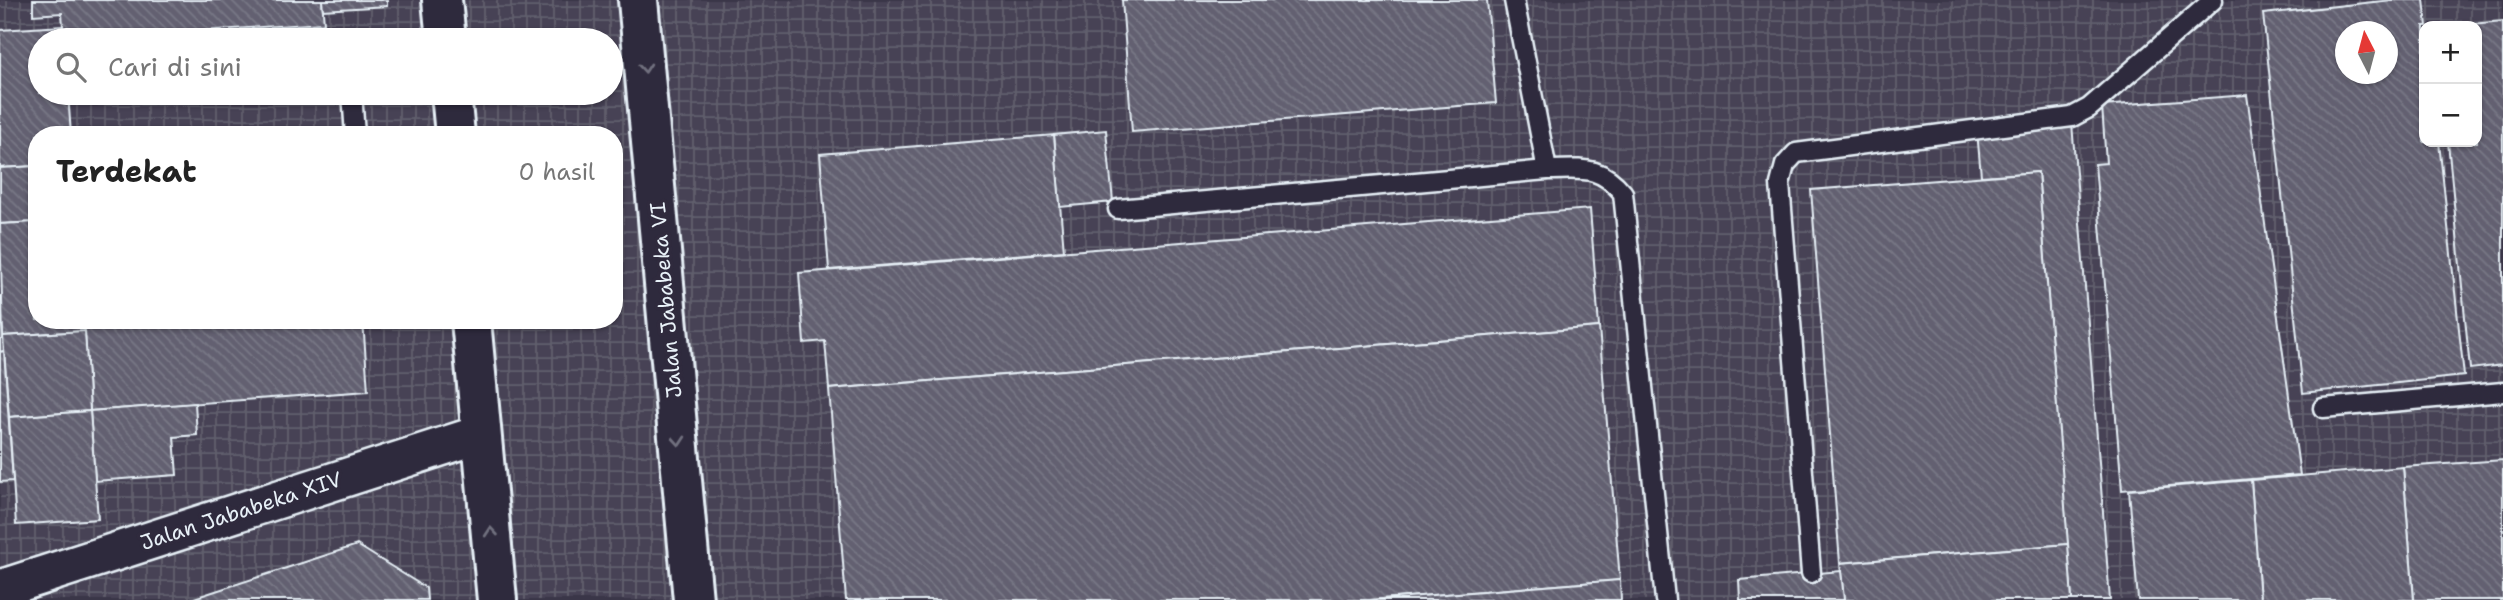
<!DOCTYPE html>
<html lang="id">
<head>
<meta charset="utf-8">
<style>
	body { margin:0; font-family:"Shantell Sans",sans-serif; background:#f6f6f6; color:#222 }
	.controls { position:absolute; right:21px; top:21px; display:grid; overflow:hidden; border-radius:14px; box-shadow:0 2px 5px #0004 }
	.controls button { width:63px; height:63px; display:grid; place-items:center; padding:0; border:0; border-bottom:2px solid #e0e0e0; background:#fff; color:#222; font:35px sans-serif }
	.compass { position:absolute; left:2335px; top:21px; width:63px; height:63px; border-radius:50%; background:#fff; box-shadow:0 2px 5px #0004; rotate:354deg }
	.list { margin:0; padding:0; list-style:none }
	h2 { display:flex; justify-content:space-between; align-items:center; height:91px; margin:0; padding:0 28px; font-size:30px }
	h2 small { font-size:23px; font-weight:400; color:#767676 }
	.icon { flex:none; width:38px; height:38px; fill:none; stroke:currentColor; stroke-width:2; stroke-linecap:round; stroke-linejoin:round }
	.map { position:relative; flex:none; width:2503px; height:600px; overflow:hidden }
	.search { position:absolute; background:#fff; box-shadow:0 2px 5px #0004; left:28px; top:28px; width:595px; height:77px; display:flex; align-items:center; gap:18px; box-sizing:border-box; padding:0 24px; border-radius:38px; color:#767676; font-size:26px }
	.panel { position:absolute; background:#fff; box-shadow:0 2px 5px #0004; left:28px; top:126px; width:595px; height:203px; border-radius:28px }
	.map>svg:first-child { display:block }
</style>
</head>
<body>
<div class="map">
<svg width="2503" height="600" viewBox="0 0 2503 600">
	<defs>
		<pattern id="industrial-grid" width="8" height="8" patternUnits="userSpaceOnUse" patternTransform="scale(1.75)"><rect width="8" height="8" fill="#464354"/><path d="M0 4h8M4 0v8" fill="none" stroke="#615f6d"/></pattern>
		<pattern id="building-back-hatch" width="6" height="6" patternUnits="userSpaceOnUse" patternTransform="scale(1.75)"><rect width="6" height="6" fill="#636171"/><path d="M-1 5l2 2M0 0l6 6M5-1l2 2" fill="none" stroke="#797886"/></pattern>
	</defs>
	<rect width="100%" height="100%" fill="#3a3648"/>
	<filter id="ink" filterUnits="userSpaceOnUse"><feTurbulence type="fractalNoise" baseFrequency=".0143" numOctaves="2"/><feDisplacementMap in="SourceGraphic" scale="14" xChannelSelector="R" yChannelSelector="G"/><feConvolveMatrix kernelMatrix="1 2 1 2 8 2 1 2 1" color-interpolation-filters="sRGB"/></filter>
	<g filter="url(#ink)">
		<!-- industrial -->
		<path fill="url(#industrial-grid)" fill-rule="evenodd" d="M0 0H2503V600H0ZM2424 26H2477V142H2424ZM2346 32H2388V74H2346ZM40 40H611V93H40ZM37 135H614V320H37Z"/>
		<!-- building -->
		<g fill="url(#building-back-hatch)" stroke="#e8f1f8" stroke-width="2" fill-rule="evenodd">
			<path d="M33 0H322L324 23 64 40 62 13 33 15Z"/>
			<path d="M322 0H387V6L323 10Z"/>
			<path d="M1122 0H1487L1496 103 1132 132Z"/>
			<path d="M2392 0H2424L2427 26H2424V142H2439L2464 376 2303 393 2263 14ZM2346 32H2388V74H2346Z"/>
			<path d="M2503 21V365L2470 369 2448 142H2477V26H2449Z"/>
			<path d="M63 26 64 40H40V93H68L71 135H37V166L0 168V30Z"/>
			<path d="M2247 95 2300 475 2122 490 2095 164 2106 163 2102 106Z"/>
			<path d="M2072 123 2110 600H2072L2038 172 1981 176 1977 131Z"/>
			<path d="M1106 130 1113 202 1060 207 1054 135Z"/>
			<path d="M1054 135 1064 251 829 270 820 154Z"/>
			<path d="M37 166V222L0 224V168Z"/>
			<path d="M2038 172 2068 544 1840 563 1811 190Z"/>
			<path d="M1590 209 1599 327 829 389 825 341 804 343 799 273Z"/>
			<path d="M37 222V320H84L85 331 3 336 0 224Z"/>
			<path d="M0 295 4 351 0 352Z"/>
			<path d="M84 320H363L368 391 90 411Z"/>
			<path d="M1599 327 1620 580 1370 600H846L829 389Z"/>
			<path d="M85 331 90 411 9 417 3 336Z"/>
			<path d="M4 351 13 481 0 482V352Z"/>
			<path d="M195 403 197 435 174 437 177 475 95 481 90 411Z"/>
			<path d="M90 411 98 519 16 525 9 417Z"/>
			<path d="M2503 460V600H2414L2403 467Z"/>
			<path d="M2403 467 2414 600H2260L2251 480Z"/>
			<path d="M2251 480 2260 600H2138L2129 490Z"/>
			<path d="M2068 544 2072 600H1844L1840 563Z"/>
			<path d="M357 545 426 588 427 600H188Z"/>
			<path d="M1841 571 1844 600H1740L1739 580Z"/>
			<path d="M1620 580 1621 600H1370Z"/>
		</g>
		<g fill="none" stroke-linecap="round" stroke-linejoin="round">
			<!-- service casing -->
			<g stroke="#e8f1f8" stroke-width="23">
				<g id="service">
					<path d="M1514 0 1547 170C1581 170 1599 164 1623 193L1665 600"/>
					<path d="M352 93 355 135"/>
					<path d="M1118 209 1547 170"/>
					<path d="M2323 408 2503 392"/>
					<path d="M1811 573 1780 184 1785 165 1796 153 2072 117 2089 108 2213 0"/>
				</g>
			</g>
			<!-- minor casing -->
			<g stroke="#e8f1f8" stroke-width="42">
				<path id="minor" d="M0 589 481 434"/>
			</g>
			<!-- tertiary casing -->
			<g stroke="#e8f1f8" stroke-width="44">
				<g id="tertiary">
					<path d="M442 0 446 40"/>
					<path d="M638 0 693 600"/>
					<path d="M451 93 455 135"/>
					<path d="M471 320 497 600"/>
				</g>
			</g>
			<!-- service -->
			<use href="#service" stroke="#2f2a3d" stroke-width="18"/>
			<!-- minor -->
			<use href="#minor" stroke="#2f2a3d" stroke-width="37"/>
			<!-- tertiary -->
			<use href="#tertiary" stroke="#2f2a3d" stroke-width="38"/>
		</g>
		<!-- one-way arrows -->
		<defs><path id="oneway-chevron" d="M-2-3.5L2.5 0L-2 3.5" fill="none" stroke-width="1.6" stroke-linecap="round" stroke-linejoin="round" transform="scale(1.75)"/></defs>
		<g stroke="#70707e">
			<use href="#oneway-chevron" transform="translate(645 68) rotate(85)"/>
			<use href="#oneway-chevron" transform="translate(679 441) rotate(85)"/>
			<use href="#oneway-chevron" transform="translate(491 532) rotate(-95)"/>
		</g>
	</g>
	<g text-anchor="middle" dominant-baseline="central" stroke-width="7" stroke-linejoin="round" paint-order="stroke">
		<!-- street labels -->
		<g font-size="21" fill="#e8f1f8" stroke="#2f2a3d">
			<text transform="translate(666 300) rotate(-95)">Jalan Jababeka VI</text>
			<text transform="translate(241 511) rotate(-18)">Jalan Jababeka XIV</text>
		</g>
	</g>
</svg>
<div class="controls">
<button>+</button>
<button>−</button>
</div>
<svg class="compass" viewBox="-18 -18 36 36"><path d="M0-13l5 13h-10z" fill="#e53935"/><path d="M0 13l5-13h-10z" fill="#767676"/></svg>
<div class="search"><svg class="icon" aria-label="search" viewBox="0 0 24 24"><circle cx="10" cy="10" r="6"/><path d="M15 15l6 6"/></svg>Cari di sini</div>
<section class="panel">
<h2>Terdekat<small>0 hasil</small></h2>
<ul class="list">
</ul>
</section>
</div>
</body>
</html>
